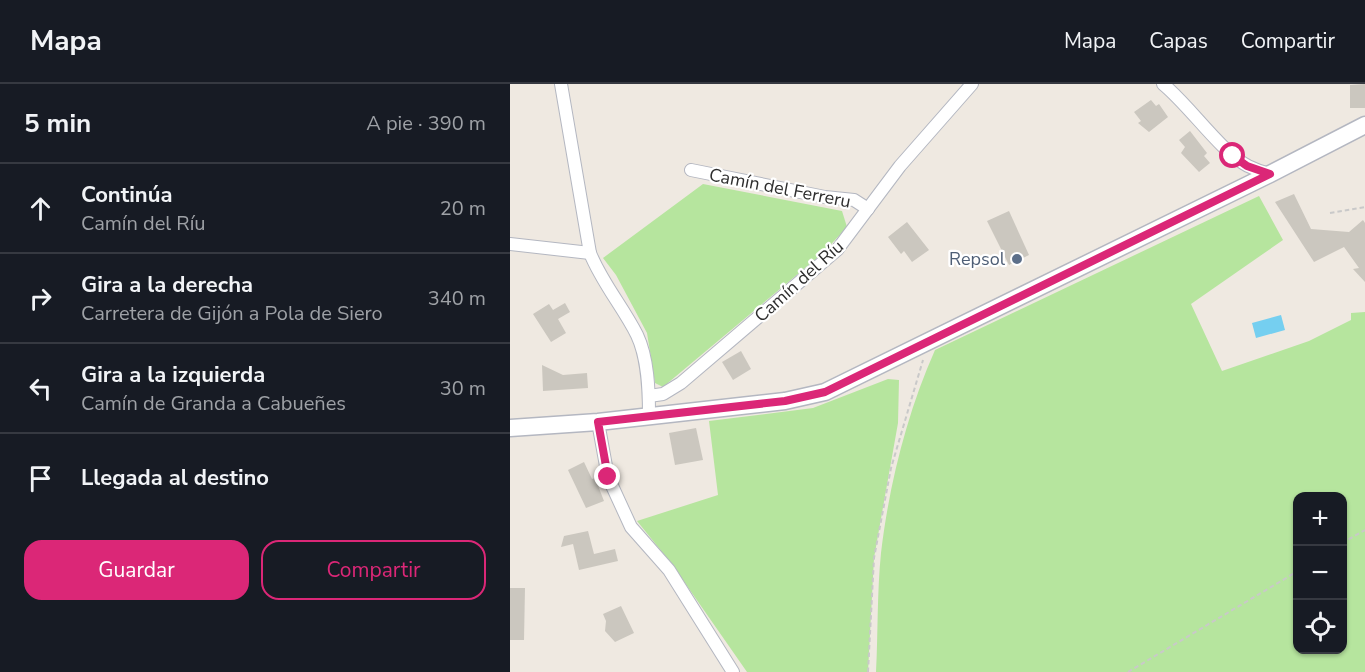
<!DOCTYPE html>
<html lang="es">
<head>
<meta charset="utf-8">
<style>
	body { margin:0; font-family:"Nunito Sans",sans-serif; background:#242831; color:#f1f3f6 }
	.controls { position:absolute; right:18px; bottom:18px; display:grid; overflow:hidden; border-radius:12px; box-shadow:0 2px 4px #0004 }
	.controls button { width:54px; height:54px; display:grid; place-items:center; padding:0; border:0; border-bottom:2px solid #363941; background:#171b24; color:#f1f3f6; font:30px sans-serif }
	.stop { position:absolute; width:18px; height:18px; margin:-14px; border:4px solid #db2777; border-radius:50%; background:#fff }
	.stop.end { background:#db2777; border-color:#fff; box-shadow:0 2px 6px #0008 }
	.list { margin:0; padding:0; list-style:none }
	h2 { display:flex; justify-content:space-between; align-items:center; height:78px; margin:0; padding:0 24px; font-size:26px }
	h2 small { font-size:20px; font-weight:400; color:#9ea1a6 }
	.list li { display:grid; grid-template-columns:39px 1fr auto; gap:18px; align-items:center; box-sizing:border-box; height:90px; padding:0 24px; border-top:2px solid #363941 }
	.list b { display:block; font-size:22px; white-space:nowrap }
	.list p { margin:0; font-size:20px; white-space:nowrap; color:#9ea1a6 }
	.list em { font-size:20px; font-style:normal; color:#9ea1a6 }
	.actions { display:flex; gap:12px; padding:18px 24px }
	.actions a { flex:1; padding:14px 0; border:2px solid #db2777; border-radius:18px; text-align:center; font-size:21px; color:#db2777 }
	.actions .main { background:#db2777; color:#fff }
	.icon { flex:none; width:33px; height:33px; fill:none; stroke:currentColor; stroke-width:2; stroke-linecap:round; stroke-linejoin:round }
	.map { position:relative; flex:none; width:855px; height:588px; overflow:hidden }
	header { display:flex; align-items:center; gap:36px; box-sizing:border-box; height:84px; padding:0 30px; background:#171b24; border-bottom:2px solid #363941 }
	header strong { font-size:28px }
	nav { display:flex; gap:33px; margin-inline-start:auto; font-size:21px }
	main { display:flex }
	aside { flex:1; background:#171b24 }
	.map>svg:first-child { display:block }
</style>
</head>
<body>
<header>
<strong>Mapa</strong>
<nav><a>Mapa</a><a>Capas</a><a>Compartir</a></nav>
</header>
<main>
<aside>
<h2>5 min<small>A pie · 390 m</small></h2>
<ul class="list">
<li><svg class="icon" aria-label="ahead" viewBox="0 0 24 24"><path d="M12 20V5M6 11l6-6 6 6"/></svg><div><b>Continúa</b><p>Camín del Ríu</p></div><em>20 m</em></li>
<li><svg class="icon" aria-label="right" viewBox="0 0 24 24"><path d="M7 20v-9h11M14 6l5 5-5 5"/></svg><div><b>Gira a la derecha</b><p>Carretera de Gijón a Pola de Siero</p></div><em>340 m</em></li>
<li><svg class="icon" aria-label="left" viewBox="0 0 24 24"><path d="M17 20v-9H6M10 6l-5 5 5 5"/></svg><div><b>Gira a la izquierda</b><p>Camín de Granda a Cabueñes</p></div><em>30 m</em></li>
<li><svg class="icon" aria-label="arrive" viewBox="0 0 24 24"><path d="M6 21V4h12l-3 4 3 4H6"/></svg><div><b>Llegada al destino</b></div></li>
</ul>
<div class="actions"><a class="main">Guardar</a><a>Compartir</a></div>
</aside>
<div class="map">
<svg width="855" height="588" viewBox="0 0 855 588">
	<rect width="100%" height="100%" fill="#efe9e1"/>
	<!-- green -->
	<g fill="#b6e59e" fill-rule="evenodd">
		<path d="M193 100 332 127 337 143 313 169 153 303 145 299 137 249 106 191 93 174Z"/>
		<path d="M749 112 773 156 681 220 712 287 799 257 841 236V229L855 228V588H366C368 549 367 508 371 469 379 401 397 329 425 266ZM788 412H832V566H788Z"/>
		<path d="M378 295 389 296 388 339 364 474 358 588H237L161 479 127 437 208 411 199 337 303 324Z"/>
	</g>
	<!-- water -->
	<path fill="#75cff0" d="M771 231 775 246 746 254 742 239Z"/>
	<!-- building -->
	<g fill="#cbc7bf">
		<path d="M855 0V24H840V1Z"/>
		<path d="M641 16 646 22 649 20 658 33 639 48 628 39 631 37 624 28Z"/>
		<path d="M680 47 697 69 694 72 700 79 689 88 671 69 675 63 669 56Z"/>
		<path d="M784 110 801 145 839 148 853 136 855 139V198L843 185 849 184 834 163 804 178 765 118Z"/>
		<path d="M499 127 519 171 499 181 477 137Z"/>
		<path d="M397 138 419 166 402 178 394 167 391 170 378 153Z"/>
		<path d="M55 219 60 228 48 235 56 249 41 258 23 230 39 220 43 226Z"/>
		<path d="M231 267 241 285 223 296 212 278Z"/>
		<path d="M32 281 53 291 77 289 78 304 33 307Z"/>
		<path d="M186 344 193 376 165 381 159 349Z"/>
		<path d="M74 378 82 395 85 394 94 417 76 424 58 386Z"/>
		<path d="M78 447 84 470 105 465 108 477 69 486 63 460 51 463 54 452Z"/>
		<path d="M0 504H15L14 556H0Z"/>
		<path d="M111 522 124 549 105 558 95 547 96 537 93 530Z"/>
	</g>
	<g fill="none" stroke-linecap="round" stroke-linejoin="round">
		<!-- street casing -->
		<g stroke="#b4b7c1" stroke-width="14">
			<g id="street">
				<path d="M51 0 80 169C92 199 113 223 127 251 138 274 139 306 139 331"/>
				<path d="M653 0C680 22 710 67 738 82 744 85 752 88 760 90"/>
				<path d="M181 86 315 113 344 116 358 125"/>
				<path d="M0 160 80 169"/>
				<path d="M139 312 153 310 171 299 327 166 390 82 462 0"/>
				<path d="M88 338 98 393 121 443 159 486 223 588"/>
			</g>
		</g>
		<!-- secondary casing -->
		<g stroke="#b4b7c1" stroke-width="19">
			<path id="secondary" d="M0 344 88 338 275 317 315 308 760 90 855 41"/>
		</g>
		<!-- path -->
		<g stroke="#c9c9c9" stroke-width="2" stroke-dasharray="4.5 3" stroke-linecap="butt">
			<path d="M820 129 855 123"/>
			<path d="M832 459 855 446"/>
			<path d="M358 588 364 474 381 384 413 276"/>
			<path d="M618 588 788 487"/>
		</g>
		<!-- street -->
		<use href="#street" stroke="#fff" stroke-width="12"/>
		<!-- secondary -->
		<use href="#secondary" stroke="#fff" stroke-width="16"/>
	</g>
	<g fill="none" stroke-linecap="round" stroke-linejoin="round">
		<!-- route -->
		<path stroke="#db2777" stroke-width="8" d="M98 393 88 338 275 317 315 308 760 90 737 82 723 72"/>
	</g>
	<!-- markers -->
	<circle fill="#5c6f8a" stroke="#fff" stroke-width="2" cx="507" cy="175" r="6"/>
	<g text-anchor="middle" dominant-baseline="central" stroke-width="4.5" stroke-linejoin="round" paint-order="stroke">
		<!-- street labels -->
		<g font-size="18" fill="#2e2e2e" stroke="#fff">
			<text transform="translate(270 104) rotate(11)">Camín del Ferreru</text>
			<text transform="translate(289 197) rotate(-42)">Camín del Ríu</text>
		</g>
		<!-- service labels -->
		<g font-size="18" fill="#4e5e75" stroke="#fff" text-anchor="end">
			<text x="495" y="175">Repsol</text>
		</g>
	</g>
</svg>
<div class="controls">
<button>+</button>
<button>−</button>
<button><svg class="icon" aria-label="locate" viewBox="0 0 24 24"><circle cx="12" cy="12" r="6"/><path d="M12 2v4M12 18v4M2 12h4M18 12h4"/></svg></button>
</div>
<div class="stop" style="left:723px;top:72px"></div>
<div class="stop end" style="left:98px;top:393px"></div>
</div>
</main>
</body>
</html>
